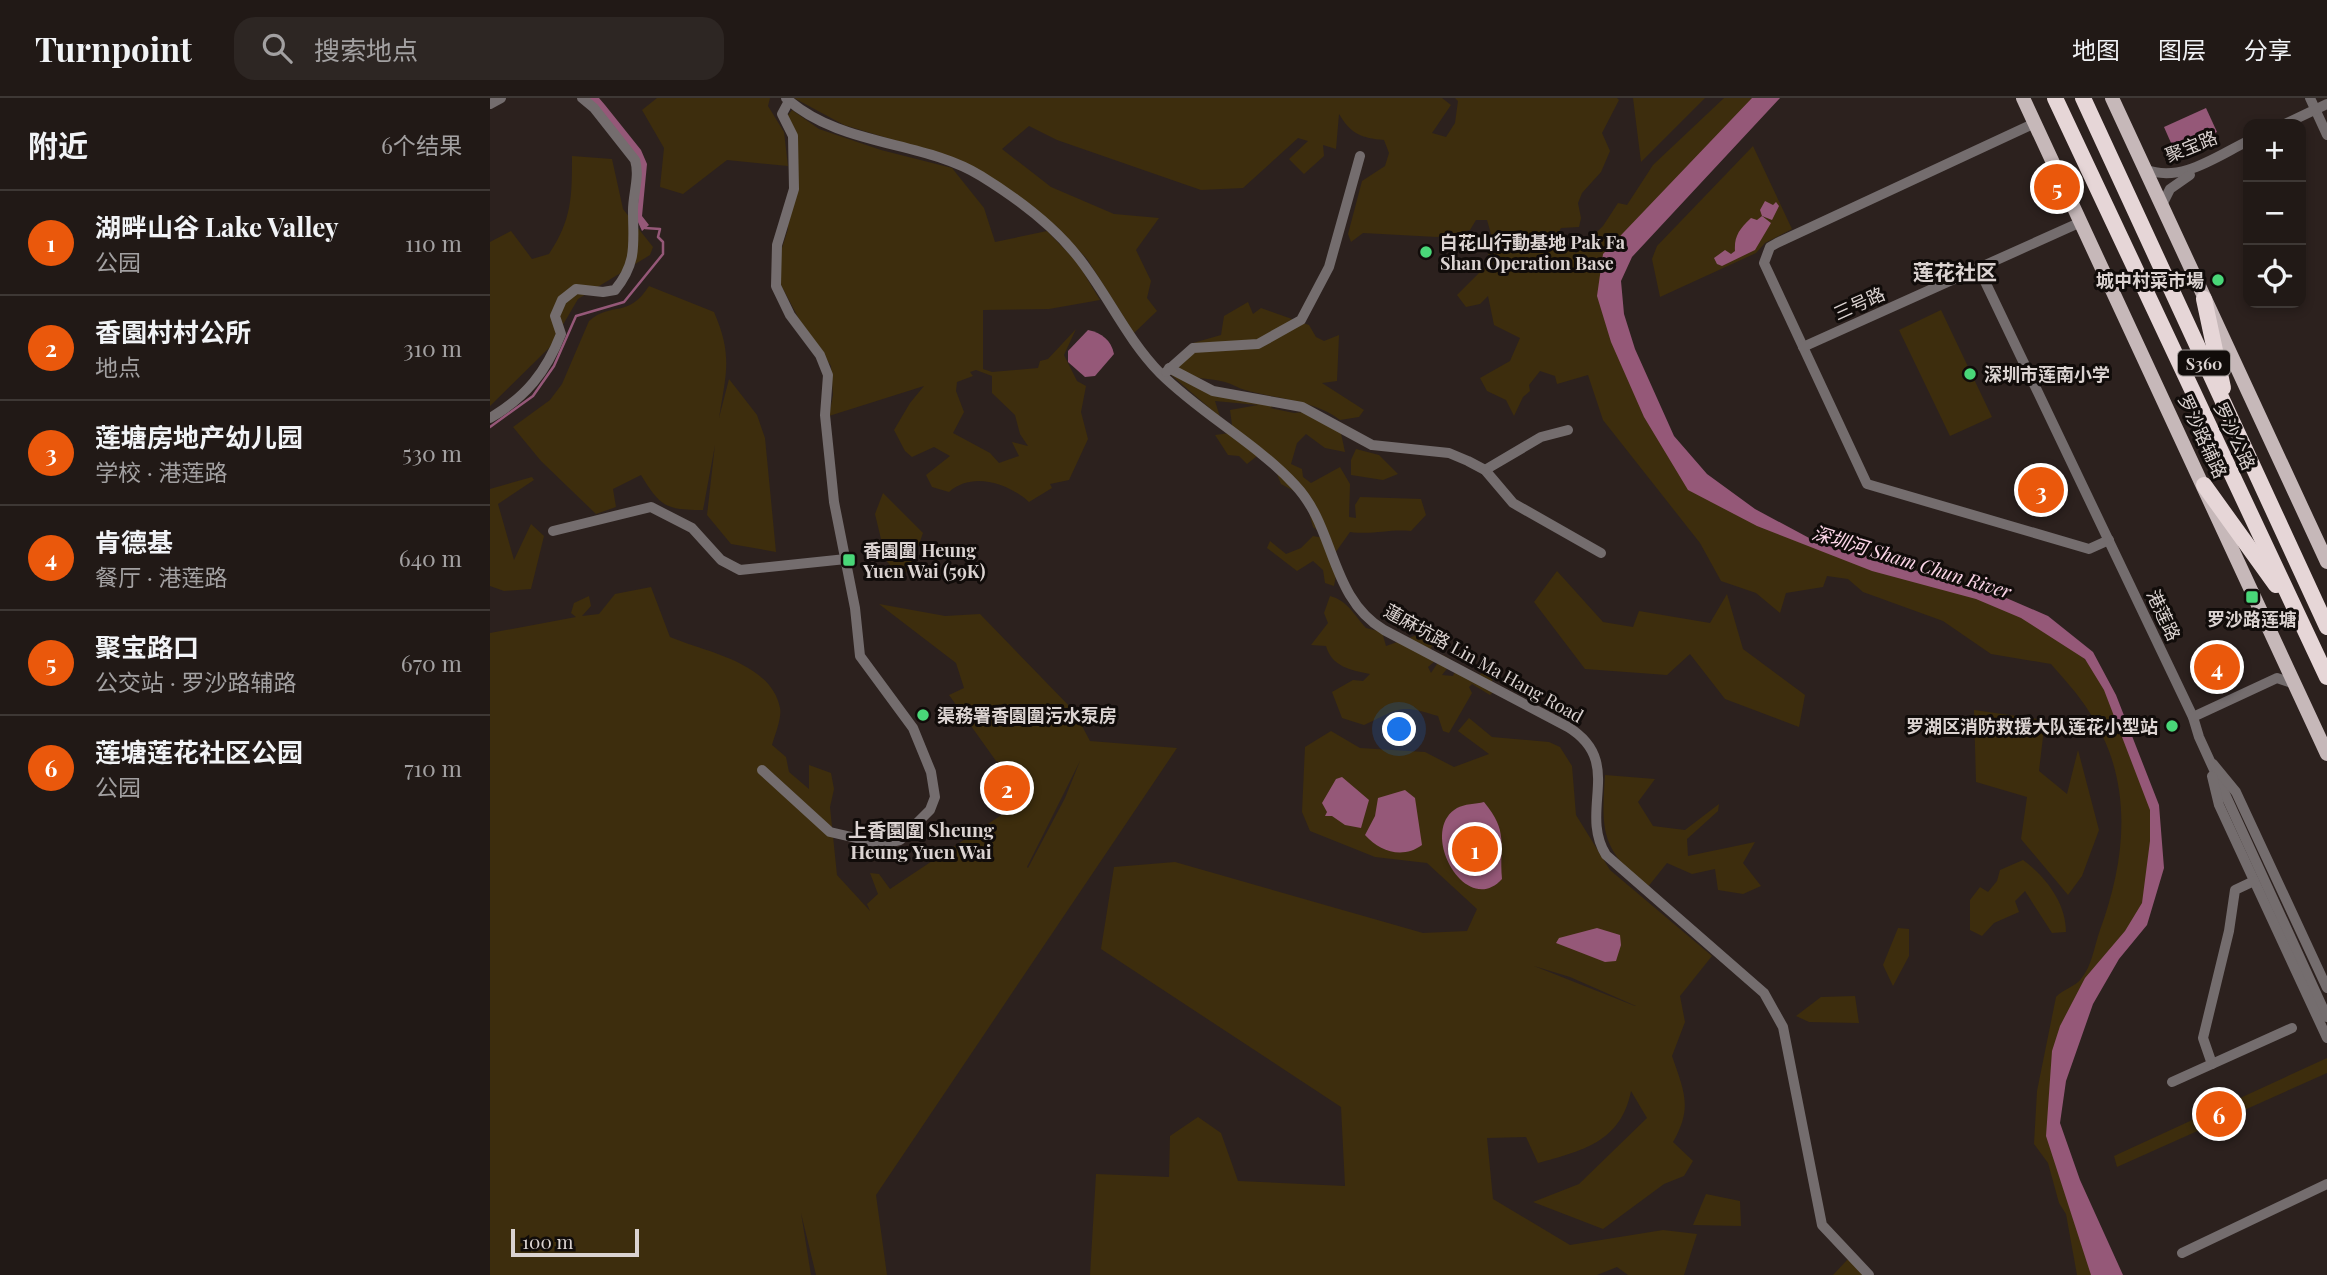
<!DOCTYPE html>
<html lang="zh">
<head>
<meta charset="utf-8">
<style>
	body { margin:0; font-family:"Playfair Display","Noto Sans SC",serif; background:#2d2623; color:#f1f3f6 }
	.controls { position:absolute; right:21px; top:21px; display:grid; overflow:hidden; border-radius:14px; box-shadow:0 4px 10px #0003 }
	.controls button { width:63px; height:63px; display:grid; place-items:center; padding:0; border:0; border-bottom:2px solid #3e3835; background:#211916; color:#f1f3f6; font:35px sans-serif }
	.scale { position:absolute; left:21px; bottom:18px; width:128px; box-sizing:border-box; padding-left:7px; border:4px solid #dbd3d1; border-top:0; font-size:19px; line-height:24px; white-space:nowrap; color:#dbd3d1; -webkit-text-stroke:5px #110c0a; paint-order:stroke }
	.you { position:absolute; left:910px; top:632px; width:24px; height:24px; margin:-18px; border:5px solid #fff; border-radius:50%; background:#1a73e8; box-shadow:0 0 0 10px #1a73e833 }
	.badge { display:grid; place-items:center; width:46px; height:46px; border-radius:50%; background:#ea580c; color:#fff; font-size:23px; font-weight:700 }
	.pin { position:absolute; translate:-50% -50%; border:4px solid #fff; box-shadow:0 2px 7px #0006 }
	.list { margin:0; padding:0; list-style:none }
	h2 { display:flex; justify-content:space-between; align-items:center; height:91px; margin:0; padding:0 28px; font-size:30px }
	h2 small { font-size:23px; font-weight:400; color:#a2a0a1 }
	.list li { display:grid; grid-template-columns:46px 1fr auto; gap:21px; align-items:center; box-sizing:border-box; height:105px; padding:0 28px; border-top:2px solid #3e3835 }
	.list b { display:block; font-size:26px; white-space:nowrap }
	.list p { margin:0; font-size:23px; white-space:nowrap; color:#a2a0a1 }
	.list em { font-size:23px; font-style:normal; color:#a2a0a1 }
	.icon { flex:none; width:38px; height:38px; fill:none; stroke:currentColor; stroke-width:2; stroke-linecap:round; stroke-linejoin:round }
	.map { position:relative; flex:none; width:1837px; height:1177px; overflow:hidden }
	header { display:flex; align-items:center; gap:42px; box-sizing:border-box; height:98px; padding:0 35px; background:#211916; border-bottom:2px solid #3e3835 }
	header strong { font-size:33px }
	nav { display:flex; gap:38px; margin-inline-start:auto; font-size:24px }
	.search { width:490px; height:63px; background:#2d2623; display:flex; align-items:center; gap:18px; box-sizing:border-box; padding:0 24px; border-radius:21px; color:#a2a0a1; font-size:26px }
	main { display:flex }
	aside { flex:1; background:#211916 }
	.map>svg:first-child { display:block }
</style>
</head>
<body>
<header>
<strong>Turnpoint</strong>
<div class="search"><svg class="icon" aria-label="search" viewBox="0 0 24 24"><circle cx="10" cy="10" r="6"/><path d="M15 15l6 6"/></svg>搜索地点</div>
<nav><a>地图</a><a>图层</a><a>分享</a></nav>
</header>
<main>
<aside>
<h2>附近<small>6个结果</small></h2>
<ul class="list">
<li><span class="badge">1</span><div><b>湖畔山谷 Lake Valley</b><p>公园</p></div><em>110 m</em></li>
<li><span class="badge">2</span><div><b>香園村村公所</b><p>地点</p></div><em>310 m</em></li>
<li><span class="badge">3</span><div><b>莲塘房地产幼儿园</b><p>学校 · 港莲路</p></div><em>530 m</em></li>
<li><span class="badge">4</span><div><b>肯德基</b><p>餐厅 · 港莲路</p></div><em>640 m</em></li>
<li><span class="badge">5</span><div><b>聚宝路口</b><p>公交站 · 罗沙路辅路</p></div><em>670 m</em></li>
<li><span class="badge">6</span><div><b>莲塘莲花社区公园</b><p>公园</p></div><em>710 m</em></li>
</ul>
</aside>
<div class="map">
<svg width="1837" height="1177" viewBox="0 0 1837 1177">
	<rect width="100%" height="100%" fill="#2c211e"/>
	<!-- green -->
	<g fill="#3d2d0d" fill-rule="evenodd">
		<path d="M167 0H280L278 8 294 34 298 68 237 62 193 96 170 89 174 50 152 12Z"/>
		<path d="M304 0H952L961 7 942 35 956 39 965 25 968 3 965 0H1127L1129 2 1112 35 1120 53 1111 74 1092 95 1088 105 1091 120 1089 129 1071 130 1066 139 1086 155 1113 128 1128 105 1137 107 1163 67 1234 0H1276L1126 151 1116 204 1206 388 1359 461 1519 505 1578 539 1624 599 1665 725 1660 797 1605 881 1562 1009 1570 1055 1626 1177H1587L1576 1116 1569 1105 1558 1065 1544 1046 1547 993 1566 899C1573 891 1585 889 1591 881 1602 868 1604 849 1610 832 1637 759 1644 681 1598 612 1588 596 1574 581 1561 566L1501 556 1453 523 1373 494 1358 481 1337 478 1333 489 1296 495 1290 515 1266 495 1231 483 1210 445 1113 322 1098 277 1067 286 1065 278 1050 273 1039 287 1040 293 1033 299 1024 318 1016 302 997 293 990 280 1020 263 1030 240 1004 227 998 198 990 206 976 209 967 197 997 167 1001 136 997 122H986L980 132 947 139 873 135 861 144 858 136 872 83 895 68 899 55 894 42C871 40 861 36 849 16L846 51 833 47 834 58 814 76 799 61 818 43 808 40 753 90 711 92 567 42 539 28 512 51 561 89 624 116 669 120 646 152 661 183 657 200 667 213 644 235 597 161 565 127 467 61 354 27Z"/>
		<path d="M1143 0H1215L1151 64Z"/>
		<path d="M302 12 329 31 391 52 462 70 494 110 505 144 557 133 587 164 610 202 559 211 493 212V271L502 274 548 270 550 263 558 261 586 231 574 257 587 283 596 288 591 314 598 341 579 382 560 386 562 390 539 404C518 385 482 373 459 394L442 389 436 377 460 358 444 349 422 359 415 353 404 332 420 305 434 288 339 318 343 297 341 268 309 221 290 185 291 153 298 131 297 119 306 98 298 17ZM486 272 502 278V295L525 317 530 336 538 348 522 344 529 358 509 365 500 355 463 335 474 314 466 293 467 284 483 278 480 274Z"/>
		<path d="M1263 48 1302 131 1275 145 1266 155 1170 199 1162 161 1167 148Z"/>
		<path d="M82 58 122 61 133 111 163 149 160 157 88 201 60 249 0 308V144L21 133 42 161 59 156C82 121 82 99 82 58Z"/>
		<path d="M159 188 224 214C243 258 236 275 229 320L239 281 267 317 275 340 286 454 241 446 217 417 225 347 213 412C175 412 170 408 151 377L123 391 126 409 106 416 51 363 23 329 60 302 72 286 99 223C122 203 138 221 159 188Z"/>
		<path d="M758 204 763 216 771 210 819 227 826 239 834 243 849 237 847 283 832 285 874 312 869 319 850 322C824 302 786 301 755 292 748 290 742 286 735 284 717 279 703 283 688 270L703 245 731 237 734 218Z"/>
		<path d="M1451 212 1502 319 1460 338 1409 232Z"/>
		<path d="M680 276 785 308 780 310 804 315 824 313 849 326 855 354 835 350 816 336 807 345 801 366 812 371 813 379 821 385 850 369 860 386 859 419 866 420 865 407 870 399 931 401 936 417 921 433C898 431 884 437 860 434L843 458 847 472 844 488 835 485 833 472 823 463 807 473 777 450 780 443 796 456 811 450 823 438 839 441 823 429 815 399 791 386 785 371 767 358 757 366 749 358 738 357 725 337 740 335 742 327 740 312 768 307 725 303 730 319Z"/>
		<path d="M866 351 889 357 908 376 893 382 861 377V362Z"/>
		<path d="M1558 372 1569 396 1557 402 1552 393 1543 397 1536 383Z"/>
		<path d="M42 379 44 382 8 406 24 462 41 426 54 438 41 491 14 493 0 488V391Z"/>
		<path d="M393 395 433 435 422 465 411 481 396 462 385 416Z"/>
		<path d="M1067 473 1113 524 1143 529 1149 513 1220 525 1237 496 1253 551 1315 597 1309 629 1235 601 1200 556 1177 577 1095 571 1044 504Z"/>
		<path d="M161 489 180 539C215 554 281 564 290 610 292 620 285 636 282 647L296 659 299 674 319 691V667L341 675 344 691 340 709 347 777 380 813 377 806 388 796 380 775 389 776 400 791 531 704 536 675 506 663 459 597 474 590 466 565 389 506 455 518 490 516 584 613 600 643 687 650 386 1097 397 1177H326L311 1115 321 1177H0V535L86 519 81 515 84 505 99 498 101 508 92 518 109 516 125 496ZM590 663 575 700 538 770 537 769Z"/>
		<path d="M840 498C857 502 865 518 876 530L892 534 896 548 950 529 957 539 941 549 945 563 938 569 941 575 953 557 963 563 952 577 963 578 967 568 984 580 992 575 1004 577 1001 586 1007 590 1000 597 982 586 979 589 982 595 959 635 953 633 948 618C908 605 909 611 874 627L852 620 842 594 863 582 873 583 880 576C861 572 842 569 836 548L821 547 838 525 834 515Z"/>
		<path d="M1484 612 1555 622 1549 673 1577 696 1588 652 1609 732 1592 778 1578 797 1531 741 1537 699 1486 684Z"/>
		<path d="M979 620 1002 639 1059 644 1070 649 1082 668 1086 717 1120 772 1222 858 1190 898 1195 924 1182 958C1194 993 1203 1010 1183 1044L1203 1063 1194 1078 1174 1086 1113 1131 1043 1104 1089 1086 1157 1020 1141 993C1131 1044 1092 1053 1048 1065L1036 1039 997 1040 1003 1101 1080 1147 1173 1132 1207 1136 1194 1177H1138L1127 1169 1107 1177H600L606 1076 679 1079 680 1038 708 1019 731 1035 748 1083 855 1088 851 1009 611 851 624 769 685 764 933 835 977 833 987 811 937 765 885 759 820 733 812 714 815 649 841 633 870 650 935 654 964 669 999 656 968 633ZM1044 868 1080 879 1146 908H1145Z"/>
		<path d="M1115 677 1165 681 1148 704 1163 728 1195 732 1229 706 1228 713 1197 741 1198 758 1265 744 1253 765 1271 788 1253 796 1228 792 1225 771 1202 776 1177 765 1157 790C1112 750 1111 736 1115 677Z"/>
		<path d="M1533 762C1556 779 1576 805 1576 834L1562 835 1535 793 1525 803 1529 814 1504 825 1492 838 1480 832V802L1490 789 1498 794 1507 783 1510 772Z"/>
		<path d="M1408 830 1419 831V858L1403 888 1393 867Z"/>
		<path d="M1365 898 1369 925 1319 924 1306 918 1331 899Z"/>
		<path d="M1837 960V975L1627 1069 1624 1058Z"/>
		<path d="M1216 1096 1250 1103 1251 1128 1203 1127Z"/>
		<path d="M1358 1161 1374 1177H1343Z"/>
	</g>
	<!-- water -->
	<g fill="#955878">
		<path d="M96 0H109L115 7 151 52 157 66 152 118 159 127 152 133 147 122 150 73Z"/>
		<path d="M1262 0H1290L1142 159 1131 183 1134 216 1145 251 1184 338 1217 376 1265 411 1321 441 1514 499 1558 518 1603 554 1626 597 1669 707 1674 770 1657 827 1629 861 1603 906 1576 983 1570 1025 1590 1082 1633 1177H1601L1556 1038 1562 953 1570 928 1595 880 1635 833 1652 805 1660 743V712L1614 592 1595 561 1531 520 1486 501 1382 473 1267 428 1198 392 1154 319 1121 244 1107 198 1113 156Z"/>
		<path d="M1716 10 1727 34 1685 54 1674 29Z"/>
		<path d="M1275 103 1283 107 1286 104 1289 108 1282 122 1272 118 1270 112Z"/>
		<path d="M1272 118 1281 125 1265 152 1232 168 1227 166 1224 160 1235 152 1241 156 1245 153C1244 139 1249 131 1261 120L1267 122Z"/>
		<path d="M598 232C612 235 621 242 624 256L605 278 595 279 578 264V253Z"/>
		<path d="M852 679 879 702 871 730 855 727 842 718H835L837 714 832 705 846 681Z"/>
		<path d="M915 692 925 700 932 747C913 761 890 754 875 737L885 718 888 700Z"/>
		<path d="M994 704C1019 734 1009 745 1012 781 976 821 927 733 967 710 974 706 986 706 994 704Z"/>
		<path d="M1107 830 1130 837 1131 847 1126 863 1115 864 1066 845 1069 840Z"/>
	</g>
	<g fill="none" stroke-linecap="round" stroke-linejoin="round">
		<!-- stream -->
		<path stroke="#955878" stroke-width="2.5" d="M0 329 43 298 64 268 86 218 134 204 173 156V144L168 139 170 131 155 130"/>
		<!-- minor -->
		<g stroke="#746d6e" stroke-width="10">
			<path d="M296 0C350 49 433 42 491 78 525 99 563 127 588 159 618 197 636 240 670 275 711 316 765 344 805 387 846 430 839 499 894 532L1078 629C1135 664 1088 712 1116 757L1274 895 1293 929 1332 1127 1379 1177"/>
			<path d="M1820 0 1837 37"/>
			<path d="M0 6 11 0"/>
			<path d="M1545 25 1287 145 1280 149 1274 165 1377 386 1599 451 1619 442"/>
			<path d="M1795 26 1837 6"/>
			<path d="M1655 71C1690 86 1727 58 1758 43"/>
			<path d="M1672 107 1680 91 1700 77"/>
			<path d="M1489 171 1703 619 1709 639 1837 919"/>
			<path d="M1313 249 1591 124"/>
			<path d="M679 270 723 293 812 309 882 347 959 355 978 363 995 372 1023 405 1111 455"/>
			<path d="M676 274 703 250 768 246 811 222 839 169 870 58"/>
			<path d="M0 320C36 299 56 274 71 236L65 218 72 202 86 191 113 194 125 192C148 164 143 145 143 112 143 96 150 78 145 62L104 10 92 0"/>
			<path d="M995 372 1051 339 1078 332"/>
			<path d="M63 433 161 409 202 430 231 462 250 472 356 461"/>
			<path d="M1703 619 1787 580 1805 586"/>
			<path d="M1723 666 1746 694 1837 890"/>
			<path d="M272 672 340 734 392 746 410 742 440 712 445 699 441 674 423 630 370 558 365 510 344 404 335 317 338 277 330 257 300 217 286 188 287 147 304 91 303 38 292 16 299 3"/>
			<path d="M1722 678 1729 707 1837 940"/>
			<path d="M1722 966 1713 940 1739 833 1745 792 1764 783"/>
			<path d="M1682 984 1802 930"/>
			<path d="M1692 1155 1837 1086"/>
		</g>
		<!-- major -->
		<g stroke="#c6b8b9" stroke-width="14">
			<path d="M1533 0 1837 656"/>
			<path d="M1622 0 1837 464"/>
		</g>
		<!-- highway -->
		<g stroke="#e6d6d7" stroke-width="16">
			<path d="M1565 0 1837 579"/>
			<path d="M1593 0 1837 529"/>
			<path d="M1714 201 1733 290"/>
			<path d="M1714 387 1786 487"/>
		</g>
	</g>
	<!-- markers -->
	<g fill="#49d778" stroke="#110c0a" stroke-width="2.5">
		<circle cx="936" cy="154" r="7"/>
		<circle cx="1728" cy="182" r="7"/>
		<circle cx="1480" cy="276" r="7"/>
		<rect x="352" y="455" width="14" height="14" rx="3.5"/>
		<rect x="1755" y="492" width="14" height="14" rx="3.5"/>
		<circle cx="433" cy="617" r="7"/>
		<circle cx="1682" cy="628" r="7"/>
	</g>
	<g text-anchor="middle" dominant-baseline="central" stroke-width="6" stroke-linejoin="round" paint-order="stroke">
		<!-- shield labels -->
		<rect fill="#110c0a" stroke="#9e9795" stroke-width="2" x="1688" y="252.5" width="52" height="25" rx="5"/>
		<g font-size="16" font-weight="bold" fill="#dbd3d1">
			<text x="1714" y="265">S360</text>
		</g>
		<!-- street labels -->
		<g font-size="18" fill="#dbd3d1" stroke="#110c0a">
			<text transform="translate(1701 48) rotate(-22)">聚宝路</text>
			<text transform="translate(1369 205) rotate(-24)">三号路</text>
			<text transform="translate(1713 338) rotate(65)">罗沙路辅路</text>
			<text transform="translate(1745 338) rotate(65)">罗沙公路</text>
			<text transform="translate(1674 517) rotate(65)">港莲路</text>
			<text transform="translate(994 565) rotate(29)">蓮麻坑路 Lin Ma Hang Road</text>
		</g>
		<!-- poi labels -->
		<g font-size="18" font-weight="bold" fill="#dbd3d1" stroke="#110c0a" text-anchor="start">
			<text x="950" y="144">白花山行動基地 Pak Fa<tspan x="950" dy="21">Shan Operation Base</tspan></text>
			<text x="1714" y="182" text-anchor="end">城中村菜市場</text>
			<text x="1494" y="276">深圳市莲南小学</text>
			<text x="373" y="452">香園圍 Heung<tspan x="373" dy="21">Yuen Wai (59K)</tspan></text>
			<text x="1762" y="521" text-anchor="middle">罗沙路莲塘</text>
			<text x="447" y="617">渠務署香園圍污水泵房</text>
			<text x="1668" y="628" text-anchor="end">罗湖区消防救援大队莲花小型站</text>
		</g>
		<!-- water labels -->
		<g font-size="19" font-style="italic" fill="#fdd7e9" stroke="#110c0a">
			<text transform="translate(1422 463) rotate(17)">深圳河 Sham Chun River</text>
		</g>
		<!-- neighbourhood labels -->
		<g font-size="19" font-weight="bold" fill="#dbd3d1" stroke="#110c0a">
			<text x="431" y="731">上香園圍 Sheung<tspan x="431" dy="22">Heung Yuen Wai</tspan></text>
		</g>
		<!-- quarter labels -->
		<g font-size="21" font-weight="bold" fill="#dbd3d1" stroke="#110c0a">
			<text x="1465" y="173">莲花社区</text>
		</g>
	</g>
</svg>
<div class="controls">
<button>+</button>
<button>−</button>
<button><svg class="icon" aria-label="locate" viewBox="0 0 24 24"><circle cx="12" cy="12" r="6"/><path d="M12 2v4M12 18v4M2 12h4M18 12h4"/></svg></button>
</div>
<div class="scale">100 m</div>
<div class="you"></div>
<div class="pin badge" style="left:985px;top:751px">1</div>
<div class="pin badge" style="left:517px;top:690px">2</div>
<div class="pin badge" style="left:1551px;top:392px">3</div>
<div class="pin badge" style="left:1727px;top:569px">4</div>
<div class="pin badge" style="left:1567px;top:89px">5</div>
<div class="pin badge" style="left:1729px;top:1016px">6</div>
</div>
</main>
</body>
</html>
